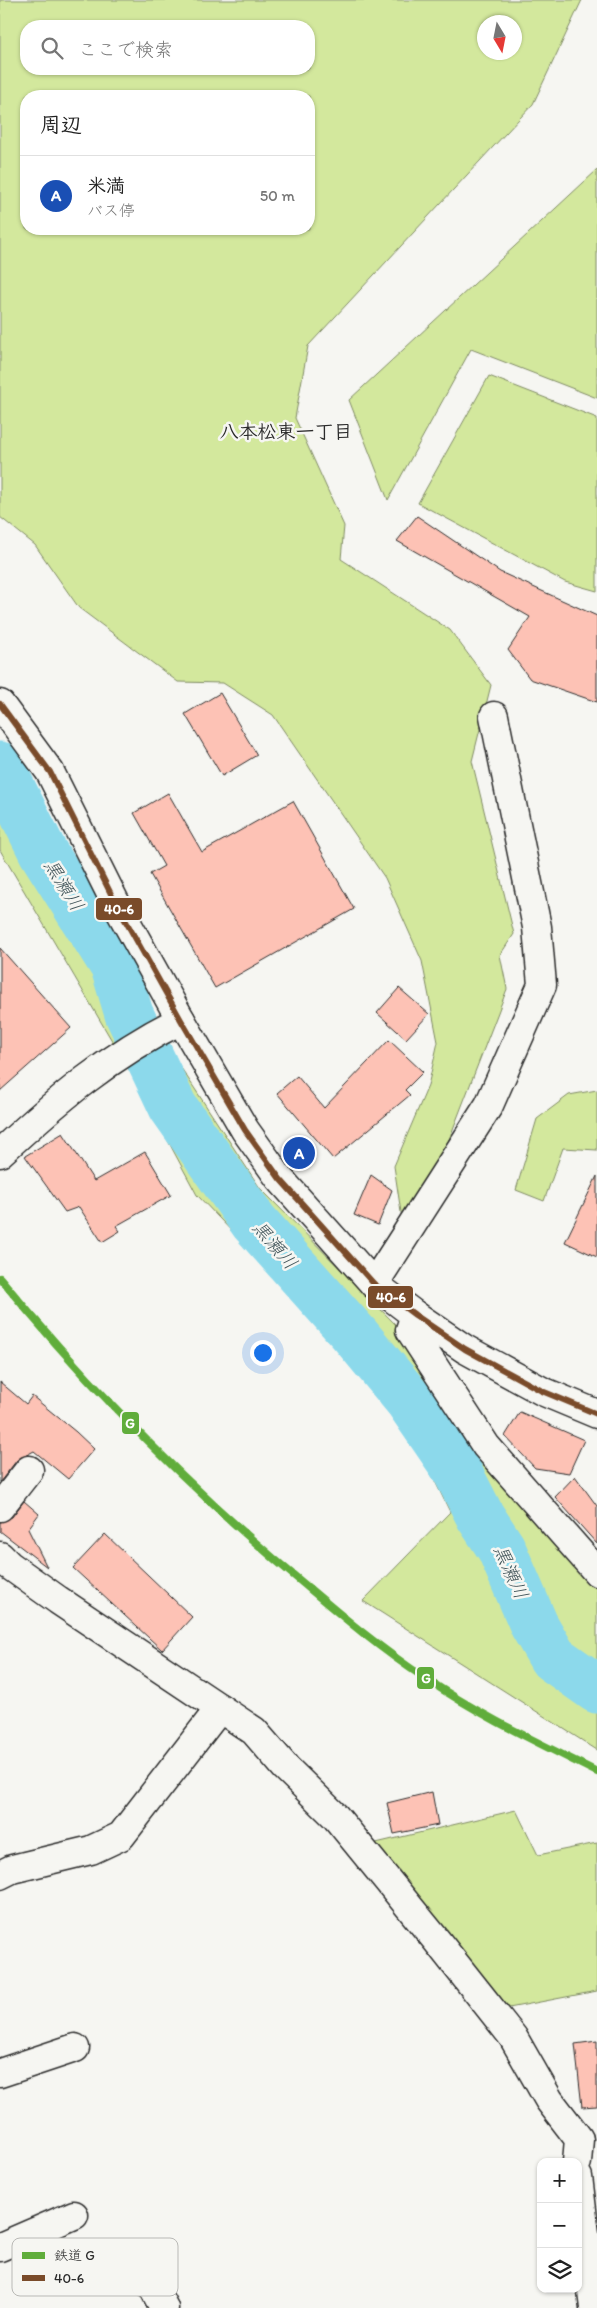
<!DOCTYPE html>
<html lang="ja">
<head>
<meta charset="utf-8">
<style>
	body { margin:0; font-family:Itim,"Klee One",sans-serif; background:#f2f2f2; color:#222 }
	.controls { position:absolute; right:15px; bottom:15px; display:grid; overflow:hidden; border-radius:10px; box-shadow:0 1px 4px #0004 }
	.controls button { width:45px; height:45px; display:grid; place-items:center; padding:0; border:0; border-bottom:1px solid #e0e0e0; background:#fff; color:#222; font:25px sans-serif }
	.compass { position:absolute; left:477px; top:15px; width:45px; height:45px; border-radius:50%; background:#fff; box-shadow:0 1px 4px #0004; rotate:170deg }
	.you { position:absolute; left:262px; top:1352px; width:18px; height:18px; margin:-12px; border:4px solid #fff; border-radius:50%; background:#1a73e8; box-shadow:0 0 0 8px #1a73e833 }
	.badge { display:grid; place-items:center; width:32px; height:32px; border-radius:50%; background:#1f6fb2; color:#fff; font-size:16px; font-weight:700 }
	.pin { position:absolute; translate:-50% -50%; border:2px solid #fff; box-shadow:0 1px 5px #0006 }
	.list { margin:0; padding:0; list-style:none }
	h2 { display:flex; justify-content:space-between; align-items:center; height:65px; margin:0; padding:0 20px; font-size:21px }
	h2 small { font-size:16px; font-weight:400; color:#767676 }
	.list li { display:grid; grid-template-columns:32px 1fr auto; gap:15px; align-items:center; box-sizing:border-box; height:80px; padding:0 20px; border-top:1px solid #e0e0e0 }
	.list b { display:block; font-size:19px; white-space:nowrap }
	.list p { margin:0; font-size:16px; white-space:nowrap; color:#767676 }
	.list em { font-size:16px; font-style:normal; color:#767676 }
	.icon { flex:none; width:28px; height:28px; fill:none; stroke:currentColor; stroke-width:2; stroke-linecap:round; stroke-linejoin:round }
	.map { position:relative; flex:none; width:597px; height:2308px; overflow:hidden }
	.search { position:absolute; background:#fff; box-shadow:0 1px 4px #0004; left:20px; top:20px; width:295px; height:55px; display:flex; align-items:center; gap:12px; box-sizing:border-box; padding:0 18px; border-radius:20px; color:#767676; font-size:19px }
	.panel { position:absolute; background:#fff; box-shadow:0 1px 4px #0004; left:20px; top:90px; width:295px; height:145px; border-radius:20px }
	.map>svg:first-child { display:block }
</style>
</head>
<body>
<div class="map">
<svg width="597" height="2308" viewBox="0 0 597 2308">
	<rect width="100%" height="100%" fill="#f6f6f2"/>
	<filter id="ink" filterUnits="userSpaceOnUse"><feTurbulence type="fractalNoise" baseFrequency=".02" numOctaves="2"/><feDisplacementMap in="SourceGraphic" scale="10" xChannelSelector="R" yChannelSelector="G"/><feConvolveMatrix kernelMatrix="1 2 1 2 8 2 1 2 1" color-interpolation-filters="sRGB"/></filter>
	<g filter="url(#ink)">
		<!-- green -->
		<g fill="#d3e89d" stroke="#7f8a64" fill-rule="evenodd">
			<path d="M0 0H582L533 104 308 346 295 418 344 526 341 559 450 630 491 685 472 761 514 934 500 955 507 989 433 1181 402 1219 394 1166 428 1086 438 1042 422 961 385 878 273 715 223 683 178 682 79 608 35 545 0 517ZM484 22H514V52H484ZM26 26H309V69H26ZM26 96H309V229H26Z"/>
			<path d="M597 170V398L471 349 388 500 349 400Z"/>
			<path d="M489 376 597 418V591L565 582 418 503Z"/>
			<path d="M0 749 45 815 145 1013 260 1188 408 1337 573 1564 597 1586V1750L363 1601 450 1512 409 1428 331 1335 197 1195 138 1085 0 850Z"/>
			<path d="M597 1090V1150L563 1148 544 1201 516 1190 537 1119 569 1095Z"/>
			<path d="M516 1810 538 1855 597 1843V1991L509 2008 376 1843Z"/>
		</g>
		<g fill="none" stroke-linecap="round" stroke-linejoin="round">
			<!-- river -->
			<path stroke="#8cd9eb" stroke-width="49" d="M0 766 43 852 115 967 129 1014 173 1107 254 1222 355 1335 408 1399 456 1469 480 1516 501 1548 534 1625 553 1658 597 1689"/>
		</g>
		<!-- building -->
		<g fill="#fdc2b5" stroke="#2b2b2b">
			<path d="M417 516 500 572 597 616V702L530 679 508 650 530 617 397 541Z"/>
			<path d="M220 693 257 755 222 776 185 714Z"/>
			<path d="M168 793 202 852 293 801 354 909 215 988 150 874 164 866 134 813Z"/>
			<path d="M0 948 71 1028 0 1091Z"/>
			<path d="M399 988 429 1014 406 1039 377 1013Z"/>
			<path d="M389 1040 423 1072 405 1090 410 1095 333 1159 277 1093 297 1076 324 1108Z"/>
			<path d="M63 1133 94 1181 145 1152 171 1195 116 1226 120 1231 102 1242 79 1207 65 1212 25 1156Z"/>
			<path d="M371 1175 392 1190 378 1225 354 1215Z"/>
			<path d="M597 1176V1257L565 1242Z"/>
			<path d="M0 1382 26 1404 32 1396 76 1432 94 1449 68 1479 34 1451 17 1460 0 1482Z"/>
			<path d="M520 1412 584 1440 569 1473 535 1468 505 1436Z"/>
			<path d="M575 1476 597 1506V1544L555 1497Z"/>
			<path d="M24 1501 39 1514 28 1529 47 1567 0 1531V1522L12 1517Z"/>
			<path d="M105 1534 192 1617 162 1650 73 1568Z"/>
			<path d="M432 1792 438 1825 394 1834 387 1803Z"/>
			<path d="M597 2041V2106L582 2107 575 2044Z"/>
		</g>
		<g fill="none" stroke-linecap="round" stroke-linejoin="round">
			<!-- minor casing -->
			<g stroke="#2b2b2b" stroke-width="31">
				<g id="minor">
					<path d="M0 1153C55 1102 113 1053 181 1020"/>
					<path d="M374 1284 489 1105 542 985 537 927 494 716"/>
					<path d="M415 1315 410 1330 486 1446 597 1572"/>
					<path d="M0 1507 29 1470"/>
					<path d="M0 1556 9 1565 58 1600 254 1731 286 1768 335 1816 437 1941 513 2037 549 2100 579 2139 577 2162"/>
					<path d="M0 1875 12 1869 91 1850 121 1836 220 1708"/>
					<path d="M0 2073 75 2048"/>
					<path d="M578 2177 594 2308"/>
					<path d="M0 2247 74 2215"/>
					<path d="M151 2283 164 2308"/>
				</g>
			</g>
			<!-- highway casing -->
			<g stroke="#2b2b2b" stroke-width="31">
				<path id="highway" d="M0 704 50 772 114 900 181 1020 245 1130 280 1179 374 1284 415 1315 465 1349 542 1391 597 1414"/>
			</g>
			<!-- minor -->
			<use href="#minor" stroke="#f6f6f2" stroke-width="28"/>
			<!-- highway -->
			<use href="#highway" stroke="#f6f6f2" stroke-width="28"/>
			<!-- bus-1 casing -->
			<g stroke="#f6f6f2" stroke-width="10">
				<path id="bus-1" d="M0 704 50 772 114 900 181 1020 245 1130 280 1179 374 1284 415 1315 465 1349 542 1391 597 1414"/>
			</g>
			<!-- bus-1 -->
			<use href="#bus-1" stroke="#7a4b2a" stroke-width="6"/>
			<!-- rail-1 casing -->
			<g stroke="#f6f6f2" stroke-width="11">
				<path id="rail-1" d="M0 1278C92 1390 193 1492 304 1584 343 1617 382 1650 425 1678 479 1715 539 1743 597 1772"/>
			</g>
			<!-- rail-1 -->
			<use href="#rail-1" stroke="#60ad3b" stroke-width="8"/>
		</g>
	</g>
	<g text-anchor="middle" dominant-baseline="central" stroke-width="5" stroke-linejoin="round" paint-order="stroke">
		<!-- neighbourhood labels -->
		<g font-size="19" font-weight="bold" fill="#2b2b2b" stroke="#f6f6f2">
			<text x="286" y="431">八本松東一丁目</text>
		</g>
		<!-- water labels -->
		<g font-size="19" font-style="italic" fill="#43565b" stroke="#f6f6f2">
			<text transform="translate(64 885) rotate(58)">黒瀬川</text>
			<text transform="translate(275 1245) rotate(49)">黒瀬川</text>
			<text transform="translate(511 1572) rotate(66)">黒瀬川</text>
		</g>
	</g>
	<!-- legend -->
	<rect x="12" y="2238" width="166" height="58" rx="8" fill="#f6f6f2" stroke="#b9b9b6" stroke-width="1"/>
	<rect x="22" y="2252" width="23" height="7" fill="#60ad3b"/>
	<rect x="22" y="2275" width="23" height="6" fill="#7a4b2a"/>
	<g font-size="14" fill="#2b2b2b">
		<text x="54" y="2260">鉄道 G</text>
		<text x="54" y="2283">40-6</text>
	</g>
	<g stroke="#f6f6f2" stroke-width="2">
		<rect x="95" y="897" width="48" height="24" rx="5" fill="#7a4b2a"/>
		<rect x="367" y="1285" width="47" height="24" rx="5" fill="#7a4b2a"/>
		<rect x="121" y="1411" width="19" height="24" rx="5" fill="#60ad3b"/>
		<rect x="416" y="1666" width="19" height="24" rx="5" fill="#60ad3b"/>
	</g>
	<g font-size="14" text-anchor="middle" font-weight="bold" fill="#fff">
		<text x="119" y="914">40-6</text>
		<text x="391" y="1302">40-6</text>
		<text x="130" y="1428">G</text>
		<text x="426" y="1683">G</text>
	</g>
</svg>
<div class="controls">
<button>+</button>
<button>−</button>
<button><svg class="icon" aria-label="layers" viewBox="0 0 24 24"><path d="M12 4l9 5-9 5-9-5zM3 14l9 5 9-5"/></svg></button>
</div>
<svg class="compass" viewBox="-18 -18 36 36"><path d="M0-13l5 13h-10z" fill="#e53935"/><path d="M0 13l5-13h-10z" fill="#767676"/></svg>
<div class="you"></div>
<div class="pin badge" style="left:299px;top:1153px;background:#1a4fb4">A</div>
<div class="search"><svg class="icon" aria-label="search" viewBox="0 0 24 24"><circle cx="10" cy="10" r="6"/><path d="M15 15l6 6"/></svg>ここで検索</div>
<section class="panel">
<h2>周辺<small></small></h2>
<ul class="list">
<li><span class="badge" style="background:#1a4fb4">A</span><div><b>米満</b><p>バス停</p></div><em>50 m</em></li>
</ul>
</section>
</div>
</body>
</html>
